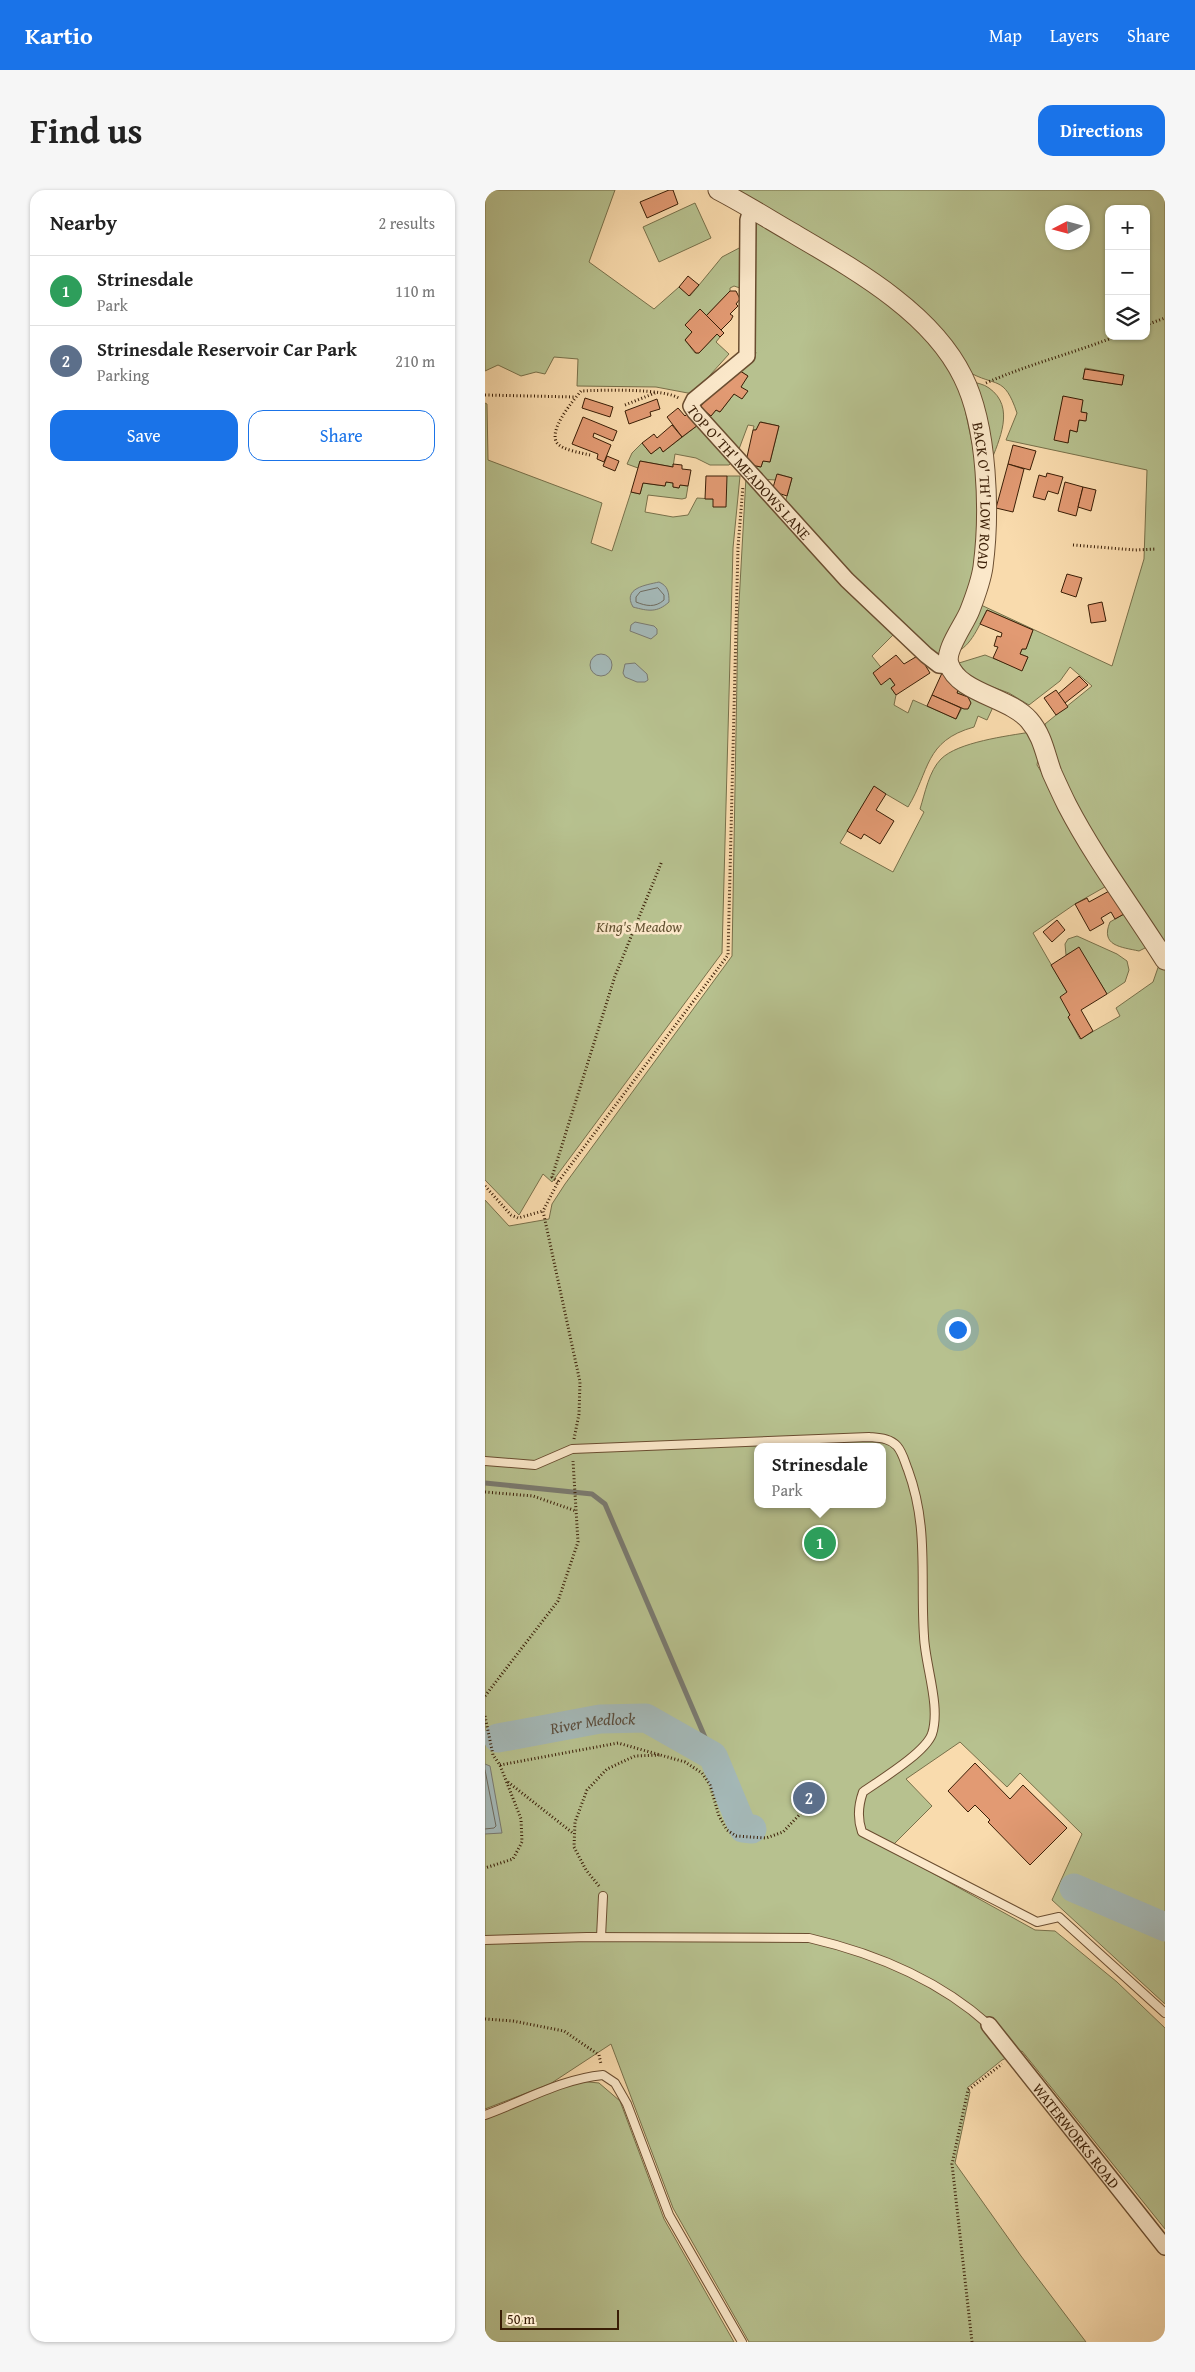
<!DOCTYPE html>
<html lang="en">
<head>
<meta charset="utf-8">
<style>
	body { margin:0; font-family:"Gentium Book Plus",serif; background:#f6f6f6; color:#222 }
	.controls { position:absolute; right:15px; top:15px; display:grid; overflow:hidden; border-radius:10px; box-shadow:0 1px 4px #0004 }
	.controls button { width:45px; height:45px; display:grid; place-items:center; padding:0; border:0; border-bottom:1px solid #e0e0e0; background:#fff; color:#222; font:25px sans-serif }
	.compass { position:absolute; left:560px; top:15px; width:45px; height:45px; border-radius:50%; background:#fff; box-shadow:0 1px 4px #0004; rotate:264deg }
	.scale { position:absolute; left:15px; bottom:12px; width:119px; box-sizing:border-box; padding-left:5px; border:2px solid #3a1e06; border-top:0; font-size:14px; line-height:18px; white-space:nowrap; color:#3a1e06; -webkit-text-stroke:4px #fbe8ca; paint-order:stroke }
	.you { position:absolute; left:472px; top:1139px; width:18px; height:18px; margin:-12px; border:4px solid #fff; border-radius:50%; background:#1a73e8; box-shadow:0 0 0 8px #1a73e833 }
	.badge { display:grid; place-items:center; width:32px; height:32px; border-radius:50%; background:#1a73e8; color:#fff; font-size:16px; font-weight:700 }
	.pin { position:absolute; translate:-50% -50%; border:2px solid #fff; box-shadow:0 1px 5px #0006 }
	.popup { position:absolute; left:269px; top:1253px; width:132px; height:65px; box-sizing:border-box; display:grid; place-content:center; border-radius:10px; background:#fff; filter:drop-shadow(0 1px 4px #0005); font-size:16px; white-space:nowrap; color:#767676 }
	.popup b { font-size:19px; color:#222 }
	.popup::after { content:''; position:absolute; left:50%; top:100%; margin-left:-10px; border:10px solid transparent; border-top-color:#fff }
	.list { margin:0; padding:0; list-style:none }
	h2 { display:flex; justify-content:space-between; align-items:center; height:65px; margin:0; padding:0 20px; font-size:21px }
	h2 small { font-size:16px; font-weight:400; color:#767676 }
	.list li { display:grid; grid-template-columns:32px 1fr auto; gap:15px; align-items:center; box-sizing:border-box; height:70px; padding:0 20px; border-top:1px solid #e0e0e0 }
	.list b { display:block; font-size:19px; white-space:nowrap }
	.list p { margin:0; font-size:16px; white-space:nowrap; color:#767676 }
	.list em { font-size:16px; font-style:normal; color:#767676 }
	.actions { display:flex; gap:10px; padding:15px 20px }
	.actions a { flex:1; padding:11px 0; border:1px solid #1a73e8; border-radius:15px; text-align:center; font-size:18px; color:#1a73e8 }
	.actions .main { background:#1a73e8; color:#fff }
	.icon { flex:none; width:28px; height:28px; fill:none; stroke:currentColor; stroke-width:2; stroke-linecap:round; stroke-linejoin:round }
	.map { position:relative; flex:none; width:680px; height:2152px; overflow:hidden; border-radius:15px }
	header { display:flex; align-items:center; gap:30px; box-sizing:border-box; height:70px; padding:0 25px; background:#1a73e8; color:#fff }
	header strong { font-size:24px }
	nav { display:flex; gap:28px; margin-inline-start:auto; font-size:18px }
	.intro { display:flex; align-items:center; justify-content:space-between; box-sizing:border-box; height:120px; padding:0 30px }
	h1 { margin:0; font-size:35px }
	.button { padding:12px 22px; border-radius:15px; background:#1a73e8; color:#fff; font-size:18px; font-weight:700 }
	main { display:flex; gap:30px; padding:0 30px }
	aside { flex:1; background:#fff; border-radius:15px; box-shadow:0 1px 4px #0004 }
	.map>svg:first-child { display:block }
</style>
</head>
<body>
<header>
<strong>Kartio</strong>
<nav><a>Map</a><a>Layers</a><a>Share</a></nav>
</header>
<div class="intro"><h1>Find us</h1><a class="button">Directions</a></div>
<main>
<aside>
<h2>Nearby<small>2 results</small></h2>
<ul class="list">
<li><span class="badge" style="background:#2e9e5b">1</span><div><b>Strinesdale</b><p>Park</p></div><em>110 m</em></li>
<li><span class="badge" style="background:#5c6f8a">2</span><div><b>Strinesdale Reservoir Car Park</b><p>Parking</p></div><em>210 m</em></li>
</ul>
<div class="actions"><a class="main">Save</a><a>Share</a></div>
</aside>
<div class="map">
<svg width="680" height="2152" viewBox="0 0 680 2152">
	<rect width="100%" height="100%" fill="#f9dbad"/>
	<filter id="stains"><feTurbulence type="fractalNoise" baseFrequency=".004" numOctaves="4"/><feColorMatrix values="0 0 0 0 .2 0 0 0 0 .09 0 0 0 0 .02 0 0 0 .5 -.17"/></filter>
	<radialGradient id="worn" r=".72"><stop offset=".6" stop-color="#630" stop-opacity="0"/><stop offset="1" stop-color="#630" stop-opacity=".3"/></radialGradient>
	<!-- green -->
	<g fill="#b7c18f" stroke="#78704a" fill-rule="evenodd">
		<path d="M0 0H130L104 72 169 119 194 97 205 106 237 67 258 56V99L249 96 245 98V101L221 126 215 120 200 135 207 142 200 150 210 163H214L232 144 235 147 231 152 244 164 208 204 171 197 92 196 93 169 69 167 60 184 51 182 36 186 13 175 0 181Z"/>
		<path d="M243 0H680V762L610 650 568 570 560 534 607 496 585 477 575 491 544 515 524 503 486 489 474 473 500 465 537 480 543 467 535 464 537 459H541L548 440 502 420C495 433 486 458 470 462L496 415 627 476 659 369 662 280 521 250 532 223C519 184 511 198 482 181 474 176 468 160 463 151ZM624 19H661V146H624ZM568 22H598V52H568ZM600 178 638 185 637 195 598 189ZM578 206 596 222 602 223 600 231 594 230 592 242 585 240 583 253Z"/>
		<path d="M210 13 226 48 174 72 158 37Z"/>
		<path d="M269 33H273L380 94 430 134 458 164 477 205 491 272 494 334 488 395 456 464 445 463 299 317 307 288 293 284 291 290 273 289 261 273 262 267 266 275 276 277 278 271 285 272 294 236 276 232 271 240H268L269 236 263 235 254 259 250 260 217 225 218 220 226 226 231 220 235 222 263 186 252 179 264 173 271 163 268 155Z"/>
		<path d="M485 191C491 193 499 194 504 198 531 217 514 250 505 274Z"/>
		<path d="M0 213 2 214 3 270 117 313 106 353 127 361 146 302 155 304 158 293 180 296 181 292 188 293V297L194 298 195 295 203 296 201 308 197 309 163 305 160 322 188 327 203 325 212 308 228 309 242 286H255L248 358 237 763 67 992 58 984 34 1025 0 990Z"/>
		<path d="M213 235 247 272 244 275H225L211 268 190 264 188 277 155 271 153 278 142 274 147 263 157 253 166 264 175 257 178 262Z"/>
		<path d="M261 287 409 444 387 466 410 495 406 498 411 505 409 515 423 523 428 510 471 529 483 507 472 503 475 495 509 515 502 530 493 526 489 537C439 551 445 581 423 617L389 597 355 653 408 682 439 622 435 619C440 603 444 581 456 569 473 552 522 546 546 542L554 563 552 575 625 694 590 714 548 743 582 802 585 825 583 827 595 849 635 826 631 818 668 792 676 769 680 776V1814L567 1710 597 1644 535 1583 522 1597 475 1552 421 1589 447 1616 404 1659 550 1740 570 1741 632 1792 680 1838V2039L537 1861 517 1870 482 1898 485 1902 470 1973 536 2066 601 2152H264L188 2018 126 1854 65 1894 0 1919V1010L24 1036 64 1029 67 1014 80 994 247 766 253 431ZM272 1257H398V1314H272Z"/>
		<path d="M639 724 662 757 654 761C636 757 615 756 625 732Z"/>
		<path d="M592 746 632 764 642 771 644 780 640 792 622 804 594 758 581 765 580 754 583 749Z"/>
		<path d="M94 1891 114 1893 135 1911 179 2029 249 2152H0V1928Z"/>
	</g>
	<!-- water -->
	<g fill="#a4b8b7" stroke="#7a7a70">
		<path d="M174 392C183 396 184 402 184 412 172 423 163 421 148 417 137 398 161 395 174 392Z"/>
		<path d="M150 432 169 436 172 439V444L166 449 145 441 146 435Z"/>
		<circle cx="116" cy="475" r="11"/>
		<path d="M150 473 162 484 163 490 160 492H152L140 487 138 483 140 474Z"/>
		<path d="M0 1574 5 1576 17 1643 0 1644Z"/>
	</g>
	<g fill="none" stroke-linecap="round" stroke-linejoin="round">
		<!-- shore -->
		<g stroke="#6f6b5e" stroke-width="1">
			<path d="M173 398 179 405V410C170 418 161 416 151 412V407L155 402Z"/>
			<path d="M0 1580 11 1636 9 1638 0 1639"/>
		</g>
		<!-- stream -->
		<path stroke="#7a7a70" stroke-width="5" d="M0 1293 107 1304 120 1314 228 1566"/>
		<!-- river -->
		<g stroke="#a4b8b7" stroke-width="29">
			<path id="s1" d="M13 1548 115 1529 161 1528 228 1566 258 1638 267 1639"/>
			<path d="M589 1698 680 1737"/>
		</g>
	</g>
	<!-- building -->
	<g fill="#e29a73" stroke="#3a1e06">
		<path d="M184 0H188L193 14 162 28 155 12Z"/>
		<path d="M203 86 214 95 204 106 194 97Z"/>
		<path d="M245 101H251L255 109 251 114 253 116 245 124 248 126 246 130 236 140 221 126Z"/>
		<path d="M215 119 239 143 235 147 232 144 214 163H211L200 150 207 142 200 135Z"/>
		<path d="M252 179 263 186 256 197 263 201 257 209 249 204 235 222 231 220 226 226 215 217 235 192 240 194Z"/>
		<path d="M600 179 639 185 637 195 598 189Z"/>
		<path d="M578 206 598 210 596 222 602 223 601 231 594 230 592 242 585 240 583 253 569 250Z"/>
		<path d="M100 208 128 217 125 227 97 218Z"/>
		<path d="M172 209 175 219 165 222 166 226 144 234 140 221Z"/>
		<path d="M193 218 200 226 204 222 213 235 197 247 182 227Z"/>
		<path d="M98 227 132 241 128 251 109 243 108 247 126 255 119 272 112 269 113 264 87 254Z"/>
		<path d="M275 232 294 236 285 272 278 271 276 277 266 275 262 267 268 240H271Z"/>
		<path d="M187 235 197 247 178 262 175 257 166 264 157 253 169 244 172 248Z"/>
		<path d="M528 255 551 261 545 280 523 274Z"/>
		<path d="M122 266 134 271 130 281 118 276Z"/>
		<path d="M155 271 188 277V274L197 275V279L206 280 203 296 195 295 194 298 188 297V293L181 292 180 296 158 293 155 304 146 302Z"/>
		<path d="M523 274 539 279 528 322 511 318Z"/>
		<path d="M562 283 578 287 573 304 563 301 560 310 548 307 554 285 561 287Z"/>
		<path d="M292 284 307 288 302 306 287 301Z"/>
		<path d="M221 286H242L241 317H228V309H220Z"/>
		<path d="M580 292 598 297 591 326 573 321Z"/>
		<path d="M598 297 611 300 606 321 593 317Z"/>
		<path d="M582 384 597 388 591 407 576 402Z"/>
		<path d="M617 412 621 431 606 433 603 415Z"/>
		<path d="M502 420 548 440 541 459H537L535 464 543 467 537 481 508 468 513 457 509 456 512 446 516 447 517 443 495 434Z"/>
		<path d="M411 465 419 474 434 465 445 483 411 505 406 498 410 495 405 488 396 495 388 483Z"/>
		<path d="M457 483 475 495 472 503 483 507 486 513 483 519H479L447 505Z"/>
		<path d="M594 486 603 495 580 513 573 504Z"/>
		<path d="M571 500 583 517 571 525 559 508Z"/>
		<path d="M447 505 476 518 471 529 442 516Z"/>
		<path d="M389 596 401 604 391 620 409 631 395 654 379 644 376 649 362 641Z"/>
		<path d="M626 700 639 724 630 729 626 722 616 728 619 733 605 741 590 714 602 708 604 712Z"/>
		<path d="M572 730 580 740 567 752 558 742Z"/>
		<path d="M594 757 622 804 596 820 608 841 596 849 583 827 585 825 575 807 582 802 566 775Z"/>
		<path d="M490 1573 525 1609 538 1595 582 1638 545 1675 503 1632 505 1630 490 1615 483 1622 463 1601Z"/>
	</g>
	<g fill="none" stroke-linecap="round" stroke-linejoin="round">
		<!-- service casing -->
		<g stroke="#6a4d30" stroke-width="10">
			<g id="service">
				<path d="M0 1271 50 1275 87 1259 384 1247C394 1248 405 1248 412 1256 418 1263 420 1273 423 1280 444 1337 435 1388 439 1446 440 1475 456 1516 447 1544 440 1563 395 1590 378 1602 373 1616 372 1628 377 1642L552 1732 574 1727 680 1823"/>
				<path d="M116 1747 118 1706"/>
				<path d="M0 1750 102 1747 324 1748C389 1763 454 1790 504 1835"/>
				<path d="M0 1925C39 1911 76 1889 118 1885L130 1893 142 1914 184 2025 257 2152"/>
			</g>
		</g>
		<!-- minor casing -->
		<g stroke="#6a4d30" stroke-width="18">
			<g id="minor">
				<path id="s2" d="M266 19 263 30 262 166 209 210 206 216 210 222 362 390 441 465 454 475 464 476"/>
				<path id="s3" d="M504 1835 680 2057"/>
			</g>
		</g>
		<!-- tertiary casing -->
		<g stroke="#6a4d30" stroke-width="21">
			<g id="tertiary">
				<path id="s4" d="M233 0C258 13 282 28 306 42 367 78 446 121 478 187 503 237 505 324 498 377 496 391 490 407 485 420 480 434 459 460 464 474 473 503 524 507 544 530 558 546 560 564 567 583 572 594 577 605 582 615 610 669 648 719 680 770"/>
			</g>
		</g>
		<!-- path -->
		<g stroke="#3a1e06" stroke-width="3" stroke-dasharray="1 2.5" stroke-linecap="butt">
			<path d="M661 135 680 128"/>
			<path d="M501 193C544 174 589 163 632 146"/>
			<path d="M0 205 90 207"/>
			<path d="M140 215 170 203"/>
			<path d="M105 265C97 263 77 260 72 253 63 240 88 211 96 201 117 200 181 198 195 209"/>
			<path d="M588 355 650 360 671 359"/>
			<path d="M73 992 67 987 130 786 177 671"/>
			<path d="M0 996 26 1025 33 1028 58 1021"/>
			<path d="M89 1249 94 1224 95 1192 58 1021 73 992 243 765 253 357 258 296"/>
			<path d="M0 1302 48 1306 91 1321"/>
			<path d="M0 1506 73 1411 93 1352 88 1271"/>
			<path d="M0 1526 8 1565 15 1575 36 1629 37 1652 28 1669 0 1678"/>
			<path d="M15 1575 133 1553 200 1572 217 1583 225 1595 234 1626 242 1640 251 1646 281 1648 298 1642 317 1622"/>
			<path d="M23 1592 89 1644"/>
			<path d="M114 1696 101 1680 89 1657 90 1632 102 1600 122 1579 150 1566 175 1565"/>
			<path d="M0 1829 28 1831 79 1841 114 1865 116 1874"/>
			<path d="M487 2152 467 1974 483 1900 517 1874"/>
		</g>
		<!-- service -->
		<use href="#service" stroke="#fbe8ca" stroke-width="8"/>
		<!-- minor -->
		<use href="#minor" stroke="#fbe8ca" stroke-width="15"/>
		<!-- tertiary -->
		<use href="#tertiary" stroke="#fbe8ca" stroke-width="19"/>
	</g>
	<g text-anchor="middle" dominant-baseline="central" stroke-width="5" stroke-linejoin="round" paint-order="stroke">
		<!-- street labels -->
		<g font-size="15" fill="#3a1e06" stroke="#fbe8ca">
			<text stroke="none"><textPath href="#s2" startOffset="311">TOP O' TH' MEADOWS LANE</textPath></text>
			<text stroke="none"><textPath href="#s4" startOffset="434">BACK O' TH' LOW ROAD</textPath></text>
			<text stroke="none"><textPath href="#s3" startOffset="141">WATERWORKS ROAD</textPath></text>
		</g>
		<!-- park labels -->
		<g font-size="15" font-style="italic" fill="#604f2f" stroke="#fbe8ca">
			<text x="154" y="736">King's Meadow</text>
		</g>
		<!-- water labels -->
		<g font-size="16" font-style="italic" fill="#5a4c3b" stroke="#fbe8ca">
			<text stroke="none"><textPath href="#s1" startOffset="96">River Medlock</textPath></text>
		</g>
	</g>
	<rect width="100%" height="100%" filter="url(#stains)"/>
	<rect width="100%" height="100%" fill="url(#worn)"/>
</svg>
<div class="controls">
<button>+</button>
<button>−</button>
<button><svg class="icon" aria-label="layers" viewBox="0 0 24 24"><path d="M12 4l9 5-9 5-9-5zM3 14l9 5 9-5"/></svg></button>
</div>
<svg class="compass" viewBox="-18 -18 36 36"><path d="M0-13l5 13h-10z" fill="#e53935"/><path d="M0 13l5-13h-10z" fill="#767676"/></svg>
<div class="scale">50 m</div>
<div class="you"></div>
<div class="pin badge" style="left:335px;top:1353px;background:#2e9e5b">1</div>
<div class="popup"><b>Strinesdale</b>Park</div>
<div class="pin badge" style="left:324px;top:1608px;background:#5c6f8a">2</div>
</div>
</main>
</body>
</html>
